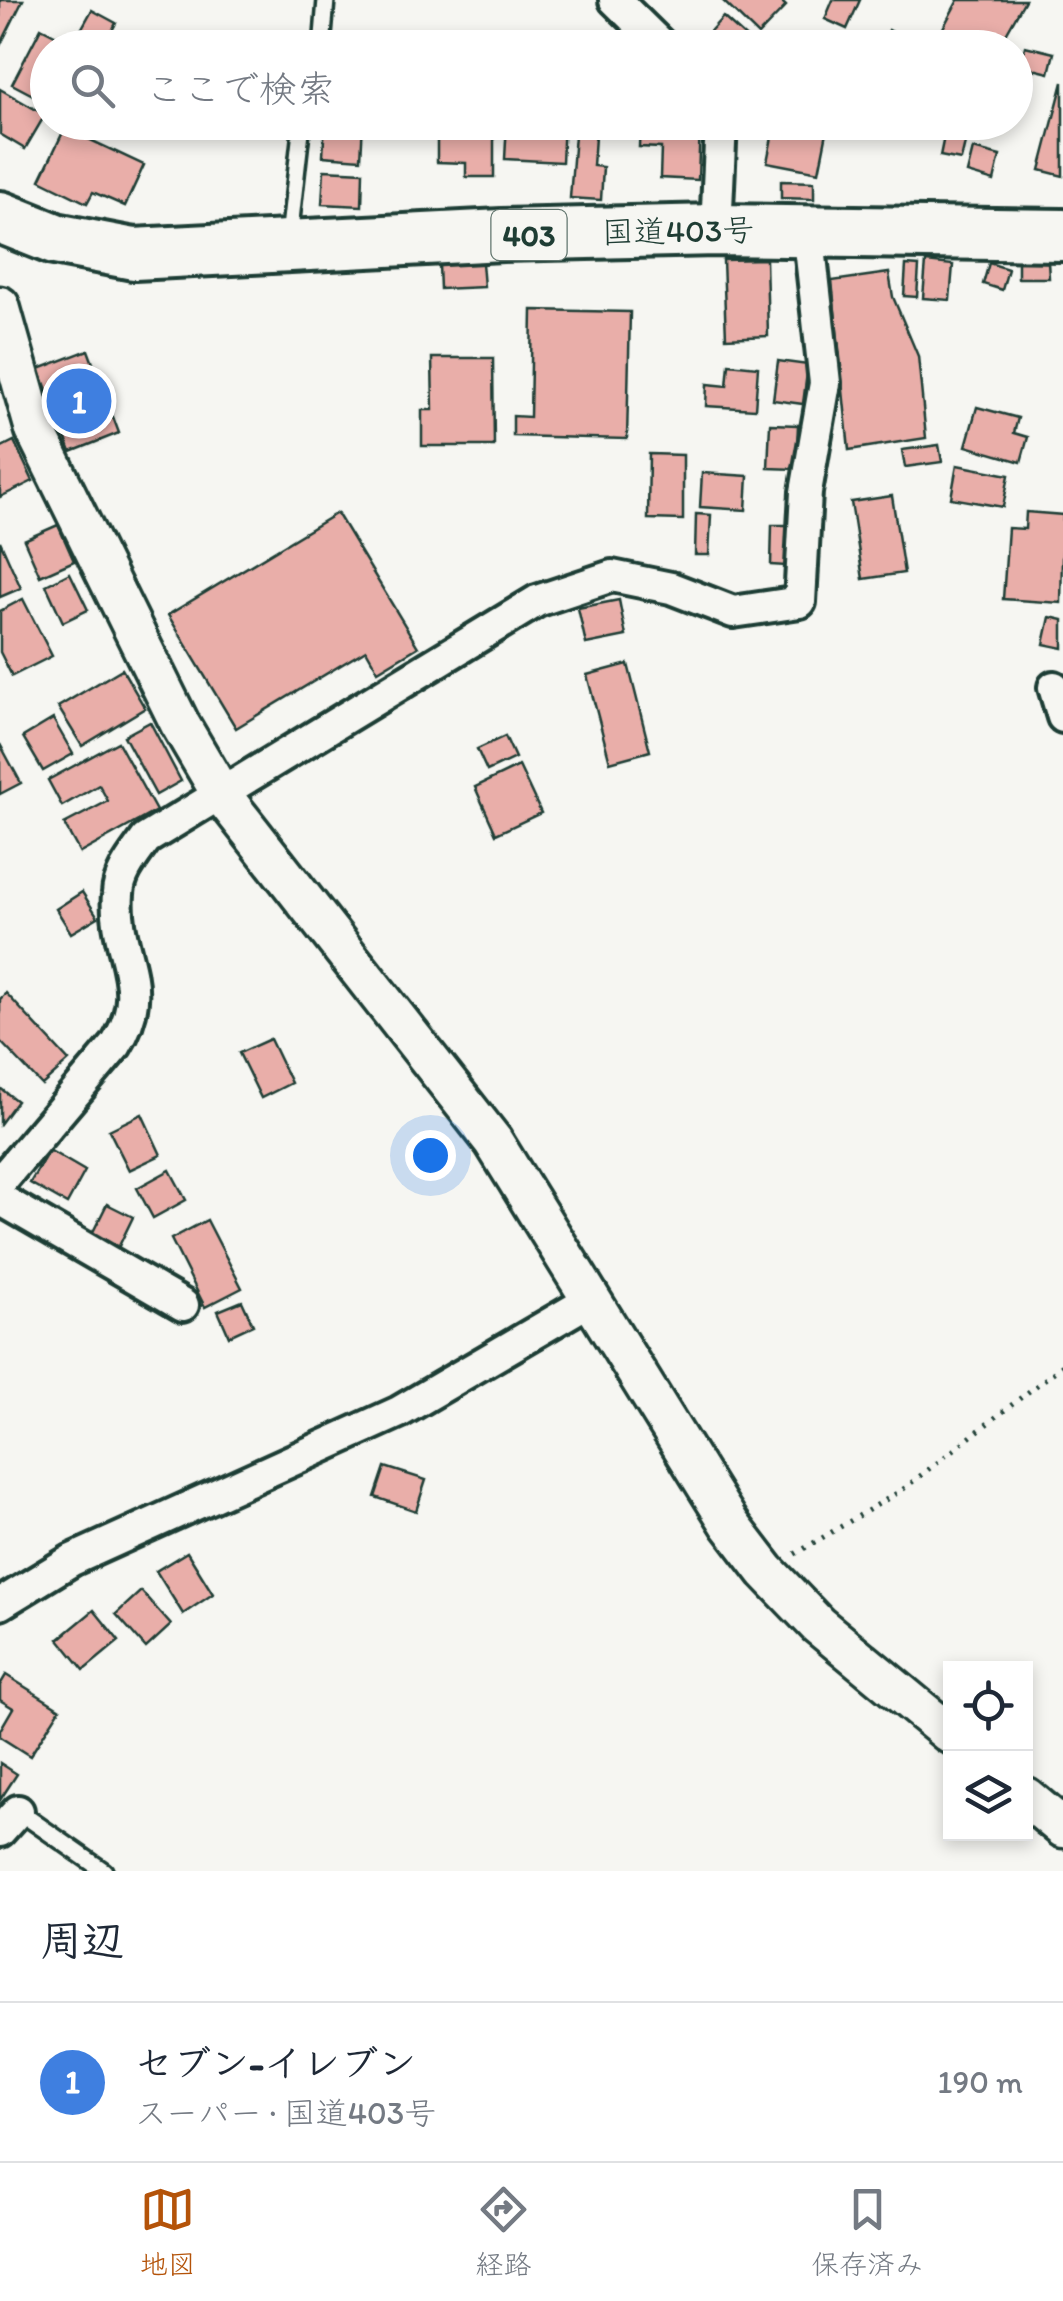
<!DOCTYPE html>
<html lang="ja">
<head>
<meta charset="utf-8">
<style>
	body { margin:0; font-family:Itim,"Klee One",sans-serif; background:#f2f2f3; color:#1f2937 }
	.controls { position:absolute; right:30px; bottom:30px; display:grid; overflow:hidden; border-radius:0px; box-shadow:0 5px 15px #0003 }
	.controls button { width:90px; height:90px; display:grid; place-items:center; padding:0; border:0; border-bottom:2px solid #e0e1e3; background:#fff; color:#1f2937; font:50px sans-serif }
	.you { position:absolute; left:430px; top:1155px; width:35px; height:35px; margin:-25px; border:8px solid #fff; border-radius:50%; background:#1a73e8; box-shadow:0 0 0 15px #1a73e833 }
	.badge { display:grid; place-items:center; width:65px; height:65px; border-radius:50%; background:#b45309; color:#fff; font-size:32px; font-weight:700 }
	.pin { position:absolute; translate:-50% -50%; border:5px solid #fff; box-shadow:0 2px 10px #0006 }
	.list { margin:0; padding:0; list-style:none }
	h2 { display:flex; justify-content:space-between; align-items:center; height:130px; margin:0; padding:0 40px; font-size:42px }
	h2 small { font-size:32px; font-weight:400; color:#747a83 }
	.list li { display:grid; grid-template-columns:65px 1fr auto; gap:30px; align-items:center; box-sizing:border-box; height:160px; padding:0 40px; border-top:2px solid #e0e1e3 }
	.list b { display:block; font-size:38px; white-space:nowrap }
	.list p { margin:0; font-size:32px; white-space:nowrap; color:#747a83 }
	.list em { font-size:32px; font-style:normal; color:#747a83 }
	.icon { flex:none; width:55px; height:55px; fill:none; stroke:currentColor; stroke-width:2; stroke-linecap:round; stroke-linejoin:round }
	.map { position:relative; flex:none; width:1063px; height:1871px; overflow:hidden }
	.search { position:absolute; background:#fff; box-shadow:0 5px 15px #0003; left:30px; right:30px; top:30px; height:110px; display:flex; align-items:center; gap:25px; box-sizing:border-box; padding:0 35px; border-radius:55px; color:#747a83; font-size:38px }
	.sheet { height:290px; background:#fff }
	nav { display:flex; justify-content:space-around; align-items:center; box-sizing:border-box; height:140px; border-top:2px solid #e0e1e3; background:#fff; font-size:28px; color:#747a83 }
	nav a { display:grid; justify-items:center; gap:5px }
	nav .on { color:#b45309 }
	.map>svg:first-child { display:block }
</style>
</head>
<body>
<div class="map">
<svg width="1063" height="1871" viewBox="0 0 1063 1871">
	<rect width="100%" height="100%" fill="#f6f6f2"/>
	<filter id="ink" filterUnits="userSpaceOnUse"><feTurbulence type="fractalNoise" baseFrequency=".01" numOctaves="2"/><feDisplacementMap in="SourceGraphic" scale="20" xChannelSelector="R" yChannelSelector="G"/><feConvolveMatrix kernelMatrix="1 2 1 2 8 2 1 2 1" color-interpolation-filters="sRGB"/></filter>
	<g filter="url(#ink)">
		<!-- building -->
		<g fill="#e9aea9" stroke="#1f3d34" stroke-width="2.5">
			<path d="M0 0H23L0 46Z"/>
			<path d="M722 0H780L786 6 758 35Z"/>
			<path d="M833 0H860L847 29 825 19Z"/>
			<path d="M958 0H1025L998 48H938L934 45Z"/>
			<path d="M92 10 116 23 103 48 78 35Z"/>
			<path d="M723 17 752 43 748 48H689L686 44 695 34 702 40Z"/>
			<path d="M41 28 80 48H48V103L12 84Z"/>
			<path d="M889 30 921 47 920 48H880Z"/>
			<path d="M582 36 628 37V48H582Z"/>
			<path d="M1025 46 1054 53 1049 73 1021 66Z"/>
			<path d="M1063 82V176L1040 170Z"/>
			<path d="M0 89 45 115 25 149 0 134Z"/>
			<path d="M325 122H363L361 159 323 156Z"/>
			<path d="M437 122H494V177H466V163L437 162Z"/>
			<path d="M507 122H564L562 162 505 159Z"/>
			<path d="M576 122H596L593 166 603 167 601 200 570 198Z"/>
			<path d="M640 122H700L698 180 660 178 661 148 639 147Z"/>
			<path d="M775 122H829L819 172 767 162Z"/>
			<path d="M947 122 969 126 961 160 940 156Z"/>
			<path d="M65 128 144 165 125 206 93 192 87 203 40 180Z"/>
			<path d="M973 149 1000 156 994 181 967 173Z"/>
			<path d="M324 170 363 172 362 206 322 204Z"/>
			<path d="M781 181 814 182V199L781 198Z"/>
			<path d="M766 259 768 336 726 338 723 260Z"/>
			<path d="M1018 261H1048L1049 278H1018Z"/>
			<path d="M926 262 953 265 950 300 923 298Z"/>
			<path d="M482 263 484 287 440 289 439 265Z"/>
			<path d="M989 263 1008 269 1002 290 983 284Z"/>
			<path d="M906 265 919 266 917 297 904 296Z"/>
			<path d="M889 273 893 297 918 356 926 438 849 450 832 281Z"/>
			<path d="M532 310 630 312 627 439 513 436V416L530 417Z"/>
			<path d="M88 350 119 433 71 452 39 369Z"/>
			<path d="M432 358H493L494 446H422V410H433Z"/>
			<path d="M778 361 808 365 803 404 773 400Z"/>
			<path d="M729 364 758 367 755 409 706 406 707 384 727 386Z"/>
			<path d="M977 407 1018 418 1014 433 1028 437 1021 462 966 446Z"/>
			<path d="M770 424 798 425 796 469 768 468Z"/>
			<path d="M14 441 33 481 0 497V448Z"/>
			<path d="M939 445 942 462 905 467 902 450Z"/>
			<path d="M649 454 683 455V520L648 519Z"/>
			<path d="M957 465 1009 475 1003 507 951 498Z"/>
			<path d="M702 473 748 476 746 510 700 507Z"/>
			<path d="M892 496 904 573 863 579 851 502Z"/>
			<path d="M1026 512 1063 515 1061 603 1003 599 1008 528 1025 529Z"/>
			<path d="M337 513 418 647 378 671 366 650 236 728 168 615Z"/>
			<path d="M696 514 711 515 709 555H695Z"/>
			<path d="M58 525 74 561 40 576 24 540Z"/>
			<path d="M772 525H787L786 566 771 565Z"/>
			<path d="M0 541 21 588 0 597Z"/>
			<path d="M70 573 88 610 63 622 46 585Z"/>
			<path d="M23 599 52 656 12 676 0 652V611Z"/>
			<path d="M619 600 626 636 586 644 578 608Z"/>
			<path d="M1050 617 1063 620V648L1044 644Z"/>
			<path d="M628 664 650 751 610 762 587 675Z"/>
			<path d="M122 669 145 708 82 746 58 707Z"/>
			<path d="M53 719 73 754 43 771 23 737Z"/>
			<path d="M150 722 181 781 156 795 124 736Z"/>
			<path d="M505 736 515 758 487 771 477 749Z"/>
			<path d="M118 742 156 811 80 853 64 824 108 801 99 785 62 806 48 780Z"/>
			<path d="M0 744 21 783 0 794Z"/>
			<path d="M519 766 541 813 496 834 475 787Z"/>
			<path d="M82 892 98 917 71 933 56 909Z"/>
			<path d="M6 993 69 1061 42 1085 0 1041V999Z"/>
			<path d="M270 1039 291 1083 261 1098 239 1053Z"/>
			<path d="M0 1088 17 1101 0 1124Z"/>
			<path d="M142 1114 161 1155 129 1170 109 1130Z"/>
			<path d="M49 1150 85 1171 67 1204 30 1183Z"/>
			<path d="M170 1170 186 1200 153 1218 137 1188Z"/>
			<path d="M107 1204 133 1217 118 1248 92 1234Z"/>
			<path d="M207 1220 242 1288 205 1307 171 1239Z"/>
			<path d="M242 1301 253 1325 229 1336 218 1311Z"/>
			<path d="M385 1467 426 1480 416 1511 375 1497Z"/>
			<path d="M187 1552 213 1594 183 1614 156 1571Z"/>
			<path d="M141 1591 171 1625 146 1648 116 1614Z"/>
			<path d="M94 1610 119 1641 84 1670 59 1639Z"/>
			<path d="M6 1675 60 1709 30 1756 0 1737V1730L13 1708 0 1700V1685Z"/>
			<path d="M0 1763 17 1774 0 1800Z"/>
		</g>
		<g fill="none" stroke-linecap="round" stroke-linejoin="round">
			<!-- service casing -->
			<g stroke="#1f3d34" stroke-width="22">
				<g id="service">
					<path d="M322 48 326 0"/>
					<path d="M289 238 302 122"/>
					<path d="M18 1811 104 1871"/>
				</g>
			</g>
			<!-- minor casing -->
			<g stroke="#1f3d34" stroke-width="38">
				<g id="minor">
					<path d="M615 0 664 48"/>
					<path d="M716 230 721 122"/>
					<path d="M1054 687 1063 717"/>
					<path d="M0 1182 116 1045C154 984 113 954 118 894 119 873 134 856 146 839L537 601 612 576 671 588 733 612 800 602 806 492 825 383 808 229"/>
					<path d="M0 1199 183 1305"/>
					<path d="M0 1604 72 1560 399 1412 592 1299"/>
					<path d="M0 1831 18 1811"/>
				</g>
			</g>
			<!-- tertiary casing -->
			<g stroke="#1f3d34" stroke-width="45">
				<g id="tertiary">
					<path d="M0 306 35 430 180 724 221 794 493 1141 730 1524 766 1571 818 1625 950 1734"/>
					<path d="M1026 1797 1063 1828"/>
				</g>
			</g>
			<!-- trunk casing -->
			<g stroke="#1f3d34" stroke-width="58">
				<path id="trunk" d="M0 217 55 239 134 254 502 235 716 230 1063 235"/>
			</g>
			<!-- path -->
			<path stroke="#1f3d34" stroke-width="5" stroke-dasharray="2.5 8" stroke-linecap="butt" d="M795 1554 902 1490 1063 1365"/>
			<!-- service -->
			<use href="#service" stroke="#f6f6f2" stroke-width="15"/>
			<!-- minor -->
			<use href="#minor" stroke="#f6f6f2" stroke-width="30"/>
			<!-- tertiary -->
			<use href="#tertiary" stroke="#f6f6f2" stroke-width="38"/>
			<!-- trunk -->
			<use href="#trunk" stroke="#f6f6f2" stroke-width="50"/>
		</g>
	</g>
	<g text-anchor="middle" dominant-baseline="central" stroke-width="9" stroke-linejoin="round" paint-order="stroke">
		<!-- shield labels -->
		<rect fill="#f6f6f2" stroke="#60746d" stroke-width="2.5" x="491.5" y="210" width="75" height="50" rx="8"/>
		<g font-size="30" font-weight="bold" fill="#1f3d34">
			<text x="529" y="235">403</text>
		</g>
		<!-- street labels -->
		<g font-size="32" fill="#1f3d34" stroke="#f6f6f2">
			<text transform="translate(678 231) rotate(-1)">国道403号</text>
		</g>
	</g>
</svg>
<div class="controls">
<button><svg class="icon" aria-label="locate" viewBox="0 0 24 24"><circle cx="12" cy="12" r="6"/><path d="M12 2v4M12 18v4M2 12h4M18 12h4"/></svg></button>
<button><svg class="icon" aria-label="layers" viewBox="0 0 24 24"><path d="M12 4l9 5-9 5-9-5zM3 14l9 5 9-5"/></svg></button>
</div>
<div class="you"></div>
<div class="pin badge" style="left:79px;top:401px;background:#3f7fe0">1</div>
<div class="search"><svg class="icon" aria-label="search" viewBox="0 0 24 24"><circle cx="10" cy="10" r="6"/><path d="M15 15l6 6"/></svg>ここで検索</div>
</div>
<section class="sheet">
<h2>周辺<small></small></h2>
<ul class="list">
<li><span class="badge" style="background:#3f7fe0">1</span><div><b>セブン-イレブン</b><p>スーパー · 国道403号</p></div><em>190 m</em></li>
</ul>
</section>
<nav>
<a class="on"><svg class="icon" aria-label="map" viewBox="0 0 24 24"><path d="M3 6l6-2 6 2 6-2v14l-6 2-6-2-6 2zM9 4v14M15 6v14"/></svg>地図</a>
<a><svg class="icon" aria-label="directions" viewBox="0 0 24 24"><path d="M12 3l9 9-9 9-9-9zM9 14v-3h6M13 9l2 2-2 2"/></svg>経路</a>
<a><svg class="icon" aria-label="saved" viewBox="0 0 24 24"><path d="M7 4h10v16l-5-4-5 4z"/></svg>保存済み</a>
</nav>
</body>
</html>
